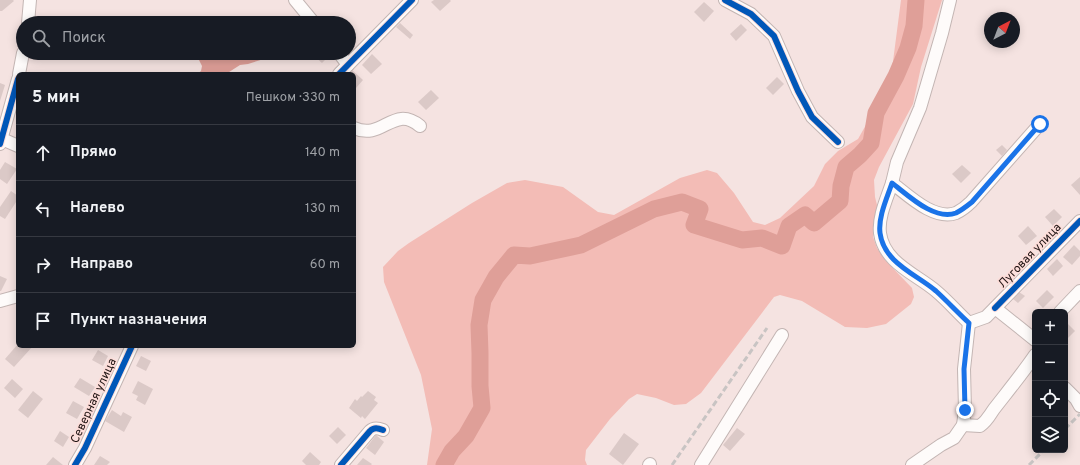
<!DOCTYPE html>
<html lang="ru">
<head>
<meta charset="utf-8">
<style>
	body { margin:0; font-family:Overpass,sans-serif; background:#242831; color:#f1f3f6 }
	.controls { position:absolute; right:12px; bottom:12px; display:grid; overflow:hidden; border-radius:6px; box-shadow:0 2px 10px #0003 }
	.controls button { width:36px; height:36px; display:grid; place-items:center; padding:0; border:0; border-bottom:1px solid #363941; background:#171b24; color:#f1f3f6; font:20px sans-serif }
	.compass { position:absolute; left:984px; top:12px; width:36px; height:36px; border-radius:50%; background:#171b24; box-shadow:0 2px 10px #0003; rotate:42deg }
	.stop { position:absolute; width:12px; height:12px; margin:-9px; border:3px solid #1a73e8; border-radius:50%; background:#fff }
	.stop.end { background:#1a73e8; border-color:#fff; box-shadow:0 1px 4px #0008 }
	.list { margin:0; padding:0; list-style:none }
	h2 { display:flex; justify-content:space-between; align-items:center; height:52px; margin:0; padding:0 16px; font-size:17px }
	h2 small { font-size:13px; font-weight:400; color:#9ea1a6 }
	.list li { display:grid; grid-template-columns:26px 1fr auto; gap:12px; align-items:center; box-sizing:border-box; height:56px; padding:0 16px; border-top:1px solid #363941 }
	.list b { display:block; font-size:15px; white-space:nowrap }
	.list em { font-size:13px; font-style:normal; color:#9ea1a6 }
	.icon { flex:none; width:22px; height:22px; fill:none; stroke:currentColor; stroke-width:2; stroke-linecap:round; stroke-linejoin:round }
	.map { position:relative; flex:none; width:1080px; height:465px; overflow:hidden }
	.search { position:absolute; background:#171b24; box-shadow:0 2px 10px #0003; left:16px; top:16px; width:340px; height:44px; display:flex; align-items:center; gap:10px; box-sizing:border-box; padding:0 14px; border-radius:22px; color:#9ea1a6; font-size:15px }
	.panel { position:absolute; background:#171b24; box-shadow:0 2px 10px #0003; left:16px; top:72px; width:340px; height:276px; border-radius:6px }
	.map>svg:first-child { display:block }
</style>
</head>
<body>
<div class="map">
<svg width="1080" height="465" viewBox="0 0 1080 465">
	<rect width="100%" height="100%" fill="#f5e3e1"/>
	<!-- forest -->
	<path fill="#f3bcb6" d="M901 0H942L921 67 913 104 879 167 874 180 875 197 878 209 873 237 877 248 885 260 912 288 914 297 911 304 886 324 867 328 845 327 802 301 780 295 774 297 701 393 686 404 674 405 656 398 637 394 629 399 610 419 586 450 585 460 587 465H427L432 429 421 375 384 282 383 267 398 251 409 243 472 203 507 183 525 180 563 187 598 212 614 215 680 178 707 170 717 173 734 193 753 222 765 225 780 218 814 186 825 164 838 151 858 139 871 116 892 69Z"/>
	<!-- water -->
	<path fill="#df9f98" d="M197 53H268V54L267 58 248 64 240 65 226 74H197L201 71 202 66 198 58Z"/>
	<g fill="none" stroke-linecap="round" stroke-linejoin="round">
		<!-- river -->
		<path stroke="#df9f98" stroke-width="17" d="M444 465 452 451 466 436 482 408 480 386V353L479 325 483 300 496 277 514 255 530 256 581 245 654 209 682 202 700 209 694 225 742 240 762 238 782 246 789 226 805 215 814 223 840 201 841 186 846 167 860 155 871 143 876 113 896 76 908 48 914 26 916 0"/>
	</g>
	<!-- building -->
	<g fill="#dbc9c7">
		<path d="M0 0H13L14 1 2 11H0Z"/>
		<path d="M434 0H450L451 1 440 11 431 2Z"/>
		<path d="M704 2 714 11 704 22 694 12Z"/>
		<path d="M400 23 413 35 410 39 396 27Z"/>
		<path d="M741 24 747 30 736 41 730 34Z"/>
		<path d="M311 53H329L330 55 322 63Z"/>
		<path d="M372 54 382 64 371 74 362 65Z"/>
		<path d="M352 70 363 80 356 88 354 86V74H348Z"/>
		<path d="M777 77 784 84 773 95 766 88Z"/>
		<path d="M0 83 5 85 0 101Z"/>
		<path d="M431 90 439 98 426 110 418 102Z"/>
		<path d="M1002 145 1007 150 1002 156 996 150Z"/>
		<path d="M5 162 17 169 7 184 0 179V170Z"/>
		<path d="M962 165 971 173 961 183 952 174Z"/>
		<path d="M1080 177V195L1071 185Z"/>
		<path d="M11 191 18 196V199L5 219 0 216V207Z"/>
		<path d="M1054 209 1062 217 1053 226 1045 217Z"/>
		<path d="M1028 226 1037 236 1026 245 1018 236Z"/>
		<path d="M1074 245 1080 251V256L1072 265 1063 257Z"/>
		<path d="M1057 259 1063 266 1053 276 1047 269Z"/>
		<path d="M0 276 7 279 1 291H0Z"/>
		<path d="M1047 290 1054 297 1043 308 1036 301Z"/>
		<path d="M1019 292 1025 296 1018 303 1013 299Z"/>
		<path d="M1067 323 1075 331 1065 341V325Z"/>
		<path d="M18 344V346H33L14 367 5 359Z"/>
		<path d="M98 350 108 356 103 366 92 360Z"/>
		<path d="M141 356 151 361 146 371 136 366Z"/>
		<path d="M80 378 95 387 89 396 74 387Z"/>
		<path d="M12 379 23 389 15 398 4 388Z"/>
		<path d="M138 381 153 389 145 405 136 400 138 396 132 393Z"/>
		<path d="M33 391 43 399 28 418 18 410Z"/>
		<path d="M368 391 376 397 374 400 378 403 365 419 362 416 361 418 349 408 355 399 357 401 361 396 362 397Z"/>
		<path d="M73 401 84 407 77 419 66 413Z"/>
		<path d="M112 410 121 416 123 412 132 417 124 432 105 421Z"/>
		<path d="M338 427 346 435 337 444 329 436Z"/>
		<path d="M737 428 745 434 730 451 723 445Z"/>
		<path d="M60 431 69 437 63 447 54 441Z"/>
		<path d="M624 433 639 444 623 465 609 454Z"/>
		<path d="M376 435 384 442 375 455 366 448Z"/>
		<path d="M310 452 321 462 319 465H306L302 461Z"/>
		<path d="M100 456 110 462 107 465H94Z"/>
		<path d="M53 457 63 465H46Z"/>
		<path d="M363 458 372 464 371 465H357Z"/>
	</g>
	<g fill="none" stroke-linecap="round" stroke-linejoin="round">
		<!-- minor casing -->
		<g stroke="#c3b5b3" stroke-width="14">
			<g id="minor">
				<path d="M295 0 314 23"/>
				<path d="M725 0 751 14 774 36 798 91 812 117 838 142"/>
				<path d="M28 23 30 0"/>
				<path d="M339 53 348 65"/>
				<path d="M19 74 23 53"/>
				<path d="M339 74 412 0"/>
				<path d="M1040 124 971 202C967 206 962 210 956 213 934 221 908 195 892 183 887 198 878 217 880 233 884 263 916 274 936 291 948 301 958 313 969 323L986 317 1080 221"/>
				<path d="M354 128C383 141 393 104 420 126"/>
				<path d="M2 139 18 146"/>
				<path d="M0 144 18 79"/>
				<path d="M892 183 897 162 920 108 942 33 950 0"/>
				<path d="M0 301 18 296"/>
				<path d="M995 308 1035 340"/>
				<path d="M1060 312 1080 291"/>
				<path d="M1065 388 1076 399 1080 406"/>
				<path d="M963 425 980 426C988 420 989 416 994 409 1008 391 1022 374 1035 355"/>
				<path d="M75 465 85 448 132 346"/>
				<path d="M341 465 370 431C374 427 378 428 383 430"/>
				<path d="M649 465 650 464"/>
				<path d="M701 465 782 335"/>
				<path d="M912 465 941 445 954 438 963 425 965 410 964 369 969 323"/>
			</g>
		</g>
		<!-- minor -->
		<use href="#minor" stroke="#fefbfa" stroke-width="12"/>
		<!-- rail -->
		<g stroke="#c8c4c3" stroke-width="3" stroke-dasharray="6 3" stroke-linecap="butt">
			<path d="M1065 429 1080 414"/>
			<path d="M672 465 767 328"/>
			<path d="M1029 465 1044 450"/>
		</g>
		<!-- cycleway casing -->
		<g stroke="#fdddd9" stroke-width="8">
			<g id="cycleway">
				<path d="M725 0 751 14 774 36 798 91 812 117 838 142"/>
				<path d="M339 74 412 0"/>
				<path d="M0 144 18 79"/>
				<path d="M995 308 1080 221"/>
				<path d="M75 465 85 448 132 346"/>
				<path d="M341 465 370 431C374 427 378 428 383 430"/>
			</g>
		</g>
		<!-- cycleway -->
		<use href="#cycleway" stroke="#0057b8" stroke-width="6"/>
	</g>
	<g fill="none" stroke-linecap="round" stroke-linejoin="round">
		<!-- route -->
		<path stroke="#1a73e8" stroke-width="5" d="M965 410 964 369 969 323C958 313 947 301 936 291 916 274 884 263 880 233 878 217 887 198 892 183 908 195 934 221 956 213 962 210 967 206 972 202L1040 124"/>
	</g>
	<g text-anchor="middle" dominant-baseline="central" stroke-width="3" stroke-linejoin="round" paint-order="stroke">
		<!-- street labels -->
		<g font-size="12" fill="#1f1413" stroke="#fdddd9">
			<text transform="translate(1030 256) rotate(-46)">Луговая улица</text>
			<text transform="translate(94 401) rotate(-65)">Северная улица</text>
		</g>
	</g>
</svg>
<div class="controls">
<button>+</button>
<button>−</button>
<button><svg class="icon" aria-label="locate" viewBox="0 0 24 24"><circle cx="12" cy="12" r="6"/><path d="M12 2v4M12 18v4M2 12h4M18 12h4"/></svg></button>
<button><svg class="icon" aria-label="layers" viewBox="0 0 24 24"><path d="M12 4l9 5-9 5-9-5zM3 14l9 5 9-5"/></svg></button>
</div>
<svg class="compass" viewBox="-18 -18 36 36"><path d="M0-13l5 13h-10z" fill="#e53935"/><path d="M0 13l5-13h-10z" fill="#9ea1a6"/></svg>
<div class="stop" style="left:1040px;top:124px"></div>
<div class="stop end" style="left:965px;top:410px"></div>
<div class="search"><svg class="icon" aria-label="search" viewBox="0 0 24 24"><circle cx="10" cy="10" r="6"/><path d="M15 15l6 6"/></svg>Поиск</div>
<section class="panel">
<h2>5 мин<small>Пешком · 330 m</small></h2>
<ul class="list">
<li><svg class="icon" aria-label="ahead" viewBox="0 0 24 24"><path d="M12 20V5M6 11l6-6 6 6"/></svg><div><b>Прямо</b></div><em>140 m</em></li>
<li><svg class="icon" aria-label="left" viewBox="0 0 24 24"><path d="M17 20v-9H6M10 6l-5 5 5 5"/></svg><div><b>Налево</b></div><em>130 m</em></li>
<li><svg class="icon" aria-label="right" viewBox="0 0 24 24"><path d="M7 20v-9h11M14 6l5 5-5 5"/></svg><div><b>Направо</b></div><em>60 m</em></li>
<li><svg class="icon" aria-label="arrive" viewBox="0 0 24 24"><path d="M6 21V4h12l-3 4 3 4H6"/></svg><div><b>Пункт назначения</b></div></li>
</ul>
</section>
</div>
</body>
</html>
